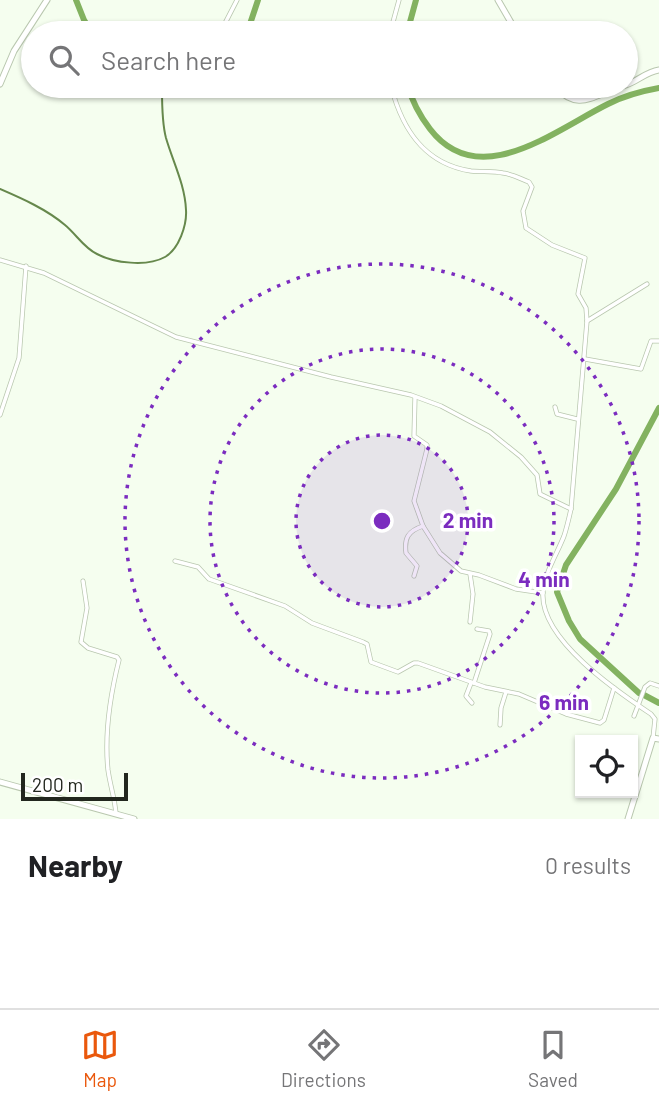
<!DOCTYPE html>
<html lang="en">
<head>
<meta charset="utf-8">
<style>
	body { margin:0; font-family:Barlow,sans-serif; background:#f2f2f2; color:#202124 }
	.controls { position:absolute; right:21px; bottom:21px; display:grid; overflow:hidden; border-radius:0px; box-shadow:0 2px 5px #0004 }
	.controls button { width:63px; height:63px; display:grid; place-items:center; padding:0; border:0; border-bottom:2px solid #e0e0e0; background:#fff; color:#202124; font:35px sans-serif }
	.scale { position:absolute; left:21px; bottom:18px; width:107px; box-sizing:border-box; padding-left:7px; border:4px solid #22271e; border-top:0; font-size:19px; line-height:24px; white-space:nowrap; color:#22271e; -webkit-text-stroke:5px #fff; paint-order:stroke }
	.list { margin:0; padding:0; list-style:none }
	h2 { display:flex; justify-content:space-between; align-items:center; height:91px; margin:0; padding:0 28px; font-size:30px }
	h2 small { font-size:23px; font-weight:400; color:#757577 }
	.icon { flex:none; width:38px; height:38px; fill:none; stroke:currentColor; stroke-width:2; stroke-linecap:round; stroke-linejoin:round }
	.map { position:relative; flex:none; width:659px; height:819px; overflow:hidden }
	.search { position:absolute; background:#fff; box-shadow:0 2px 5px #0004; left:21px; right:21px; top:21px; height:77px; display:flex; align-items:center; gap:18px; box-sizing:border-box; padding:0 24px; border-radius:38px; color:#757577; font-size:26px }
	.sheet { height:189px; background:#fff }
	nav { display:flex; justify-content:space-around; align-items:center; box-sizing:border-box; height:98px; border-top:2px solid #e0e0e0; background:#fff; font-size:19px; color:#757577 }
	nav a { display:grid; justify-items:center; gap:4px }
	nav .on { color:#ea580c }
	.map>svg:first-child { display:block }
</style>
</head>
<body>
<div class="map">
<svg width="659" height="819" viewBox="0 0 659 819">
	<rect width="100%" height="100%" fill="#f5feef"/>
	<g fill="none" stroke-linecap="round" stroke-linejoin="round">
		<!-- stream -->
		<path stroke="#66884c" stroke-width="2" d="M0 189C23 199 46 209 65 225 76 234 84 248 97 254 114 263 147 267 165 257 179 249 187 225 186 210 185 185 173 162 166 138 162 123 162 106 162 90"/>
		<!-- river -->
		<g stroke="#83b260" stroke-width="6">
			<path d="M76 0 84 20 92 33"/>
			<path d="M247 33 258 0"/>
			<path d="M407 33 416 0"/>
			<path d="M144 86 174 93 198 86"/>
			<path d="M408 86C412 101 420 116 430 129 479 193 555 130 608 104 624 96 642 91 659 88"/>
			<path d="M639 693 580 639 569 621 557 592 566 565 616 489 659 408"/>
			<path d="M644 695 659 703"/>
		</g>
		<!-- street casing -->
		<g stroke="#b9c7af" stroke-width="5">
			<g id="street">
				<path d="M220 33 237 0"/>
				<path d="M390 33 399 0"/>
				<path d="M391 86C402 129 424 164 471 171 482 172 493 171 503 173 512 174 521 179 529 182L532 187 523 211 526 228 552 245 585 258 578 294 586 308 587 321 571 509C569 518 567 527 564 536 557 554 545 572 543 592 539 639 618 692 651 714L655 719 653 738"/>
				<path d="M0 260 44 273 176 337 331 377 411 395 441 406 490 432 521 457 537 475 540 494 571 509"/>
				<path d="M587 321 647 284"/>
				<path d="M585 359 641 369 651 341H659"/>
				<path d="M415 397 414 436 427 445V449L414 501 423 526"/>
				<path d="M555 407 557 414 577 419"/>
				<path d="M0 415 19 358 26 266"/>
				<path d="M175 561 198 567 209 579 285 606 312 623 363 642 367 644 371 662 398 672 414 663H418L485 687 519 694 566 714 600 723 604 720 614 688"/>
				<path d="M470 574 473 594 470 622"/>
				<path d="M414 576 417 566 406 553C404 538 408 531 423 526L440 553 461 571 479 575 516 589 543 593"/>
				<path d="M83 581 87 608 81 642 88 648 117 657 119 660C110 696 104 732 108 770 110 785 115 799 116 814"/>
				<path d="M471 683 466 696 472 703"/>
				<path d="M474 683 490 634 489 631 477 629"/>
				<path d="M634 716 645 687 650 683 659 686"/>
				<path d="M500 725 501 708 506 692"/>
			</g>
		</g>
		<!-- secondary casing -->
		<g stroke="#b9c7af" stroke-width="7">
			<g id="secondary">
				<path d="M498 0 517 33"/>
				<path d="M0 84 14 51 47 0"/>
				<path d="M626 85C638 81 646 72 659 70"/>
				<path d="M554 86C580 113 592 95 623 86"/>
				<path d="M0 782 134 819"/>
				<path d="M628 819 653 738 659 739"/>
			</g>
		</g>
		<!-- street -->
		<use href="#street" stroke="#fff" stroke-width="3.5"/>
		<!-- secondary -->
		<use href="#secondary" stroke="#fff" stroke-width="5"/>
	</g>
	<!-- distance rings -->
	<circle cx="382" cy="521" r="86" fill="#7b2cbf" fill-opacity=".12"/>
	<g fill="none" stroke="#7b2cbf" stroke-width="3.5" stroke-dasharray="3.5 7">
		<circle cx="382" cy="521" r="86"/>
		<circle cx="382" cy="521" r="172"/>
		<circle cx="382" cy="521" r="257"/>
	</g>
	<circle cx="382" cy="521" r="10" fill="#7b2cbf" stroke="#fff" stroke-width="3.5"/>
	<g font-size="21" text-anchor="middle" font-weight="bold" fill="#7b2cbf" stroke="#fff" stroke-width="7" stroke-linejoin="round" paint-order="stroke">
		<text x="468" y="528">2 min</text>
		<text x="544" y="587">4 min</text>
		<text x="564" y="710">6 min</text>
	</g>
</svg>
<div class="controls">
<button><svg class="icon" aria-label="locate" viewBox="0 0 24 24"><circle cx="12" cy="12" r="6"/><path d="M12 2v4M12 18v4M2 12h4M18 12h4"/></svg></button>
</div>
<div class="scale">200 m</div>
<div class="search"><svg class="icon" aria-label="search" viewBox="0 0 24 24"><circle cx="10" cy="10" r="6"/><path d="M15 15l6 6"/></svg>Search here</div>
</div>
<section class="sheet">
<h2>Nearby<small>0 results</small></h2>
<ul class="list">
</ul>
</section>
<nav>
<a class="on"><svg class="icon" aria-label="map" viewBox="0 0 24 24"><path d="M3 6l6-2 6 2 6-2v14l-6 2-6-2-6 2zM9 4v14M15 6v14"/></svg>Map</a>
<a><svg class="icon" aria-label="directions" viewBox="0 0 24 24"><path d="M12 3l9 9-9 9-9-9zM9 14v-3h6M13 9l2 2-2 2"/></svg>Directions</a>
<a><svg class="icon" aria-label="saved" viewBox="0 0 24 24"><path d="M7 4h10v16l-5-4-5 4z"/></svg>Saved</a>
</nav>
</body>
</html>
